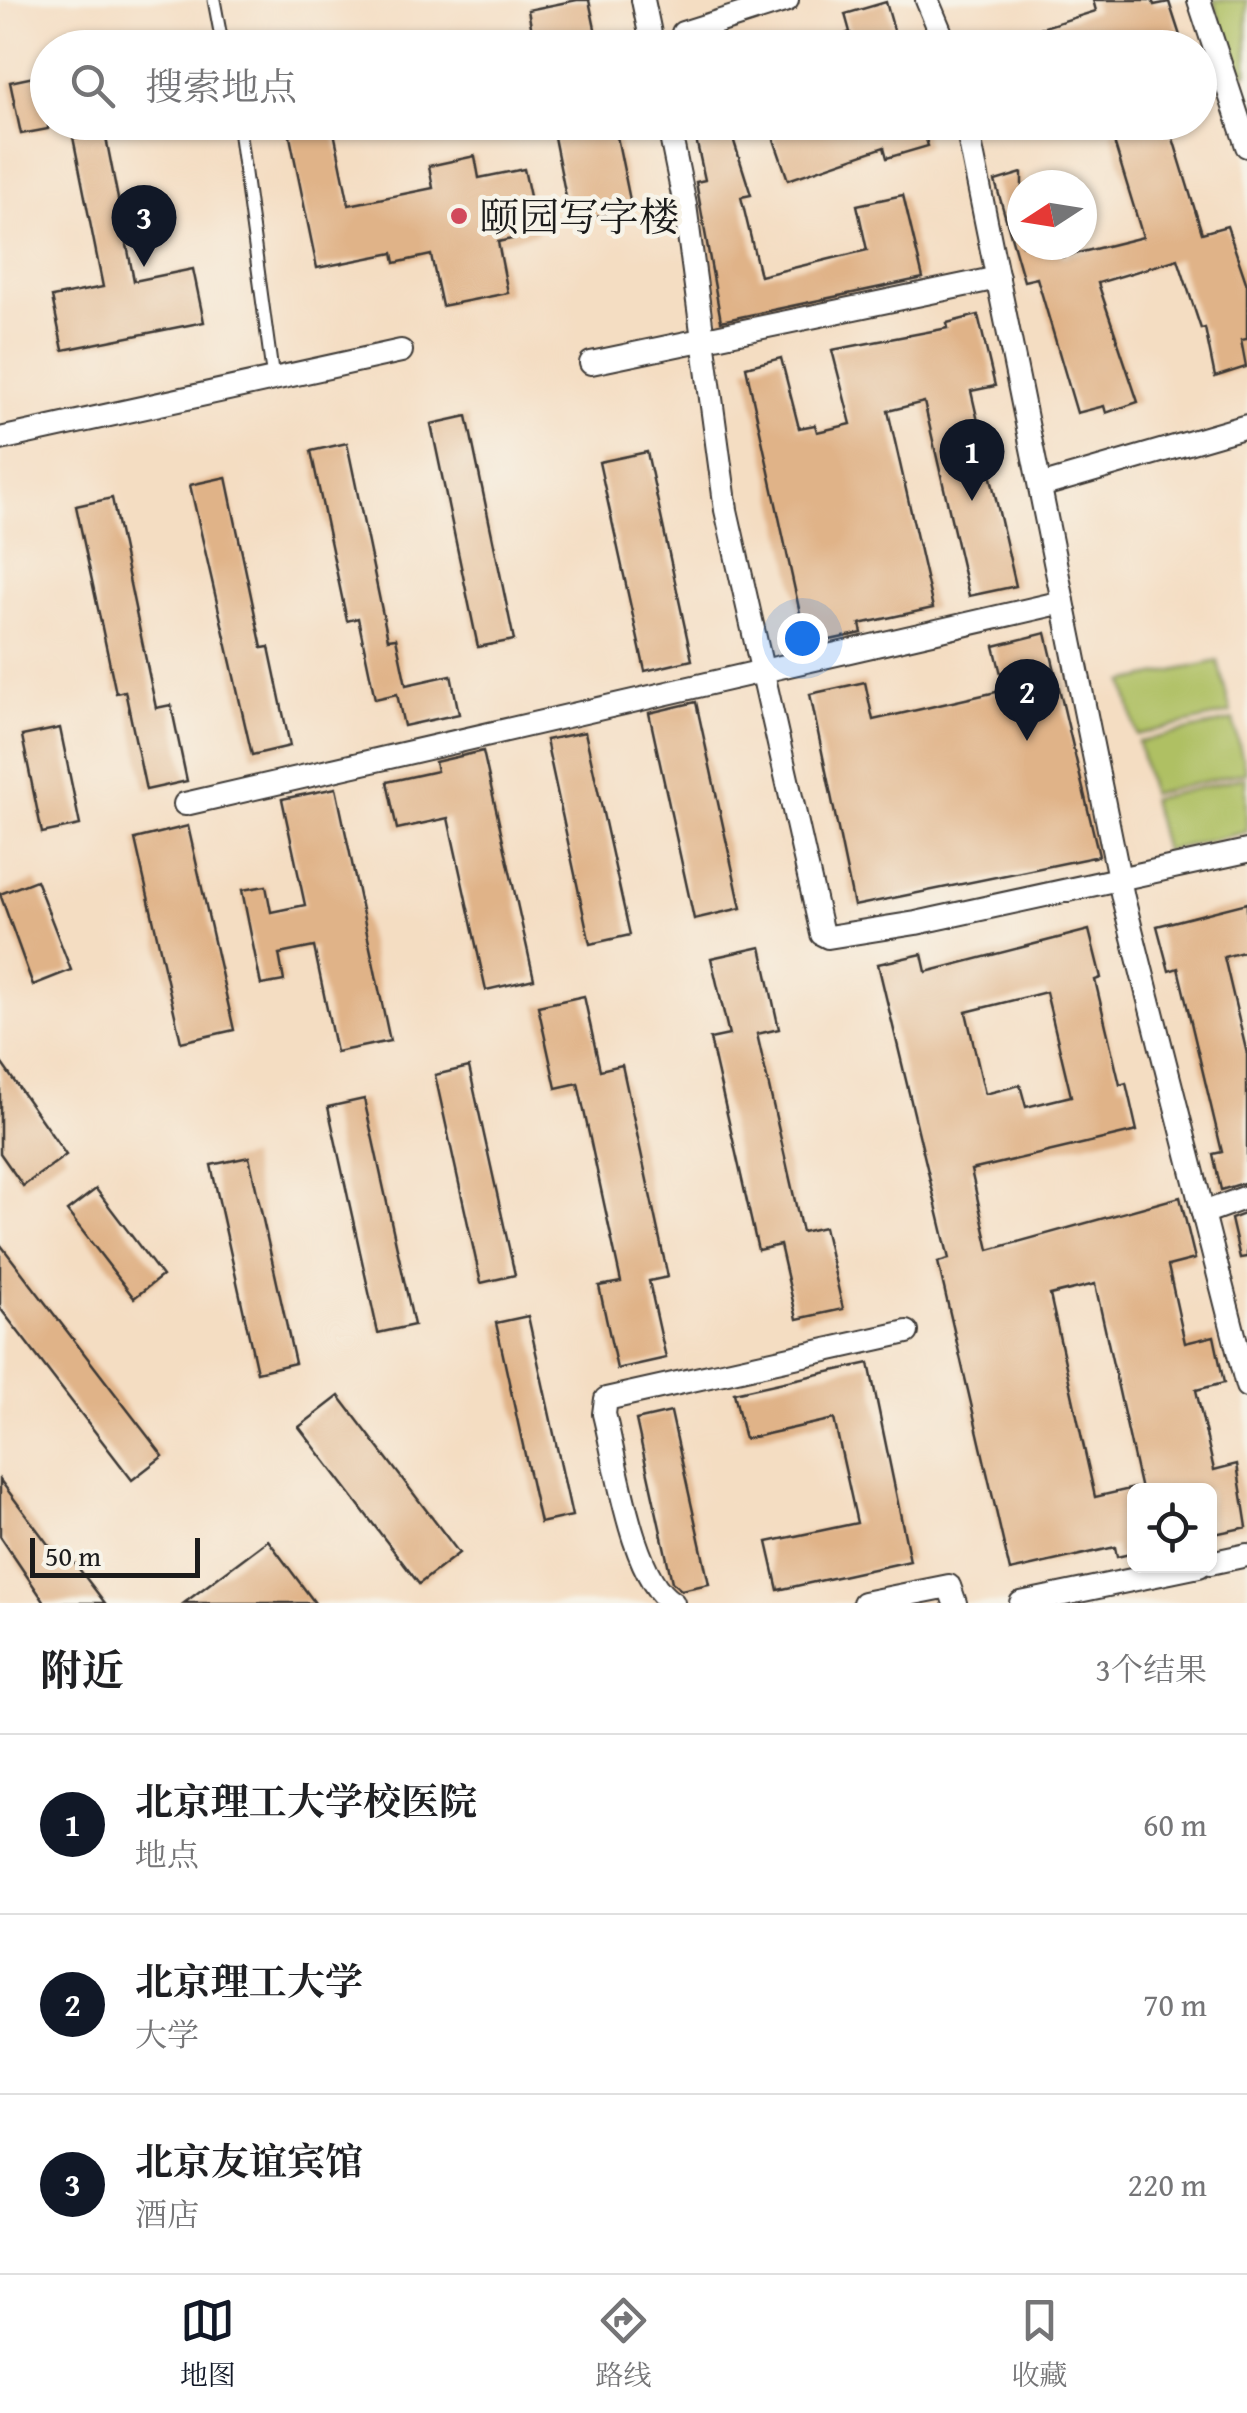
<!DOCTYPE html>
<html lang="zh">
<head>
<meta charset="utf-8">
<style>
	body { margin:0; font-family:"Gentium Book Plus","Noto Serif SC",serif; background:#f2f2f2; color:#202124 }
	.controls { position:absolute; right:30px; bottom:30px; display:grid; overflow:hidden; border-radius:15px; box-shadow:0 2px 8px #0004 }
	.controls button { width:90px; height:90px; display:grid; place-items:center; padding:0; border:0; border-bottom:2px solid #e0e0e0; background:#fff; color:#202124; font:50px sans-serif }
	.compass { position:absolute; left:1007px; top:170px; width:90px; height:90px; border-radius:50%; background:#fff; box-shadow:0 2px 8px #0004; rotate:258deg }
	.scale { position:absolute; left:30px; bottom:25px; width:170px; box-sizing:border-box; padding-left:10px; border:5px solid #1c1c1c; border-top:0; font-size:28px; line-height:35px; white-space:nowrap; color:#1c1c1c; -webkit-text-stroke:8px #f7f3e8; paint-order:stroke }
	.you { position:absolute; left:802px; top:638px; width:35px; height:35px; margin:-25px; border:8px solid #fff; border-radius:50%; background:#1a73e8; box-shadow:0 0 0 15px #1a73e833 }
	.badge { display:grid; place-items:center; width:65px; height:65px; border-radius:50%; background:#111827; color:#fff; font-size:32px; font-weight:700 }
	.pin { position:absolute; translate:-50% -82px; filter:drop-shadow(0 2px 5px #0008) }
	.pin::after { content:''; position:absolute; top:52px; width:35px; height:30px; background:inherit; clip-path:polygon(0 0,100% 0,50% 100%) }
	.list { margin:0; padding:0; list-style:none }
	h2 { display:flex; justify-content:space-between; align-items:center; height:130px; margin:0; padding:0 40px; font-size:42px }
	h2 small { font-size:32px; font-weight:400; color:#757577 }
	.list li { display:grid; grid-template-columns:65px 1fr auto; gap:30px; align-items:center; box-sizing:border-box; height:180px; padding:0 40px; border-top:2px solid #e0e0e0 }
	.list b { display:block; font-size:38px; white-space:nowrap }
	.list p { margin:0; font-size:32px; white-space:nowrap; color:#757577 }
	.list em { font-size:32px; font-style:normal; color:#757577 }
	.icon { flex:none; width:55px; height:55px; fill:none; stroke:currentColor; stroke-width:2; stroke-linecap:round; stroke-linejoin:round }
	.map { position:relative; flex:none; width:1247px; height:1603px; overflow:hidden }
	.search { position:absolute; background:#fff; box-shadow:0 2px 8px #0004; left:30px; right:30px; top:30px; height:110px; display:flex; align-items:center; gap:25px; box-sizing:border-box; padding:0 35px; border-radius:55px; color:#757577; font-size:38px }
	.sheet { height:670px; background:#fff }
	nav { display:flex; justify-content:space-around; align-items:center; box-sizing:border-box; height:140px; border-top:2px solid #e0e0e0; background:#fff; font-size:28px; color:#757577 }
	nav a { display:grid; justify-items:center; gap:5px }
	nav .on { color:#111827 }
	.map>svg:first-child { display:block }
</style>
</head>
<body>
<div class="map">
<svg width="1247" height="1603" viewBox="0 0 1247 1603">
	<rect width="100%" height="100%" fill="#f7f3e8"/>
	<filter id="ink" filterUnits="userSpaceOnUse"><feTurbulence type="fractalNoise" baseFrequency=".01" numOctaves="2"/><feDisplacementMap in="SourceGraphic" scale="20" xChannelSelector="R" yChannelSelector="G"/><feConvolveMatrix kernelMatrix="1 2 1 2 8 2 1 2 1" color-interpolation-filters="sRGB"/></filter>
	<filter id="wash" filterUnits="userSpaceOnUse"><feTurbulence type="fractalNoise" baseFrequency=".0048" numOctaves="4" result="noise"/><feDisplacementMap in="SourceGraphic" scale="40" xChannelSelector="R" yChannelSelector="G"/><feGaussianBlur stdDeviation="2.25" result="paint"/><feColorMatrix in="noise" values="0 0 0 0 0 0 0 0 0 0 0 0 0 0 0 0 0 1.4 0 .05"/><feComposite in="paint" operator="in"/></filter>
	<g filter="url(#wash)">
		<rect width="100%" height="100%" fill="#f4ddc2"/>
		<!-- green -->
		<g fill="#afc063" stroke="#666e40" stroke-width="2.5">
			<path d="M1213 0H1247V73L1238 76Z"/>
			<path d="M1218 661 1231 713 1137 735 1124 682Z"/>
			<path d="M1233 720 1246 772 1151 794 1138 742Z"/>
			<path d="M1245 777 1247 832 1164 851 1151 799Z"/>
		</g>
		<g id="blocks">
			<!-- building -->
			<g fill="#e0b388" fill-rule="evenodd">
				<path d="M577 0H589L599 48H535L528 10Z"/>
				<path d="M1093 0H1152L1154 5 1169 2 1184 48H993V43L1096 11Z"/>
				<path d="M886 2 899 48H813L850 32 845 14Z"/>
				<path d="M48 74V129L21 134 10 82Z"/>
				<path d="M70 122H103L134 281 193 269 204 322 63 350 52 297 103 287Z"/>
				<path d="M287 122H332L349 205 433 188 429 166 475 156 479 178 524 169 538 233 498 242 508 293 442 306 431 255 395 263 393 253 317 268Z"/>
				<path d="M551 122H614L632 210 571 222Z"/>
				<path d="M683 122H735L736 131 731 132 751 195 741 197 760 276 867 250 857 205 903 195 923 278 721 321 696 182 705 180 696 139 687 141Z"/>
				<path d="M768 122H921L928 146 887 158 884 147 788 180Z"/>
				<path d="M1145 122H1168L1202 233 1227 226 1247 285V339L1241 340 1246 367 1215 377 1205 328 1201 329 1178 259 1098 283 1138 402 1106 413 1104 406 1077 413 1037 278 1024 281 995 181 1022 173V245H1058L1062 257 1143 237 1111 132Z"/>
				<path d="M978 315 995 386 971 391 1016 586 969 596 924 402 888 411 933 608 860 624 862 633 807 645 746 367 781 358 799 428 815 425 817 432 851 424 832 350 948 328 947 323Z"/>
				<path d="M467 416 514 640 478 647 431 424Z"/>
				<path d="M347 443 388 639 396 638 406 685 451 675 459 714 404 726 397 694 375 699 358 618 347 621 311 451Z"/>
				<path d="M647 452 692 660 645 671 599 462Z"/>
				<path d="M226 477 262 648 269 647 290 746 252 755 190 485Z"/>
				<path d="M112 498 156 708 171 705 187 781 146 790 125 691 116 693 76 506Z"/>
				<path d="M1046 633 1099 856 854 906 810 694 865 682 873 720 1005 690 994 646Z"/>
				<path d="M696 702 741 908 694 919 649 713Z"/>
				<path d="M60 728 80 825 42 833 22 736Z"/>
				<path d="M585 732 630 935 590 944 546 740Z"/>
				<path d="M483 751 534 979 486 990 448 818 397 829 387 782 437 771 435 762Z"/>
				<path d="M336 788 390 1041 336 1052 314 947 279 954 284 981 261 985 242 890 266 886 271 912 305 905 282 799Z"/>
				<path d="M188 826 234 1030 181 1042 135 839Z"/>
				<path d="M36 880 71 970 33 985 0 894Z"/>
				<path d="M1247 903V951L1224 957 1247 1054V1182L1221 1190 1213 1154 1222 1152 1178 968 1169 971 1157 926Z"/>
				<path d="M1089 930 1101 978 1095 980 1120 1085 1126 1083 1137 1131 971 1170 989 1250 1180 1197 1195 1259 1168 1266 1185 1343 1214 1336 1224 1383 1196 1390 1214 1470 1237 1464 1247 1527 1210 1535V1490H1141L1095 1284 1050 1295 1095 1497 1134 1488V1553L1117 1557 1115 1547 1010 1571 938 1262 949 1259 878 964 922 954 926 972ZM1046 992 1071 1096 1026 1107 1020 1085 985 1094 966 1012Z"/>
				<path d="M761 947 779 1029 757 1034 802 1232 824 1227 843 1309 797 1319 780 1245 758 1250 710 1039 729 1035 711 958Z"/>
				<path d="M584 996 600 1070 622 1065 668 1277 649 1281 666 1358 617 1369 599 1286 621 1282 578 1083 556 1088 538 1006Z"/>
				<path d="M0 1061 66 1155 23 1186 0 1153Z"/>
				<path d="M469 1067 515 1275 481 1283 435 1075Z"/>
				<path d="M364 1099 414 1325 378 1333 328 1107Z"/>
				<path d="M249 1157 295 1363 257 1372 211 1165Z"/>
				<path d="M96 1189 162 1276 134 1298 67 1211Z"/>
				<path d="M1247 1213V1257L1240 1258 1231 1219Z"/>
				<path d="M0 1244 163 1456 132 1480 0 1308Z"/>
				<path d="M528 1316 572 1516 540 1523 496 1323Z"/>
				<path d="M869 1363 910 1561 778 1590 767 1542 857 1523 834 1419 745 1439 734 1393Z"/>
				<path d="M339 1396 459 1553 419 1584 299 1427Z"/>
				<path d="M671 1412 709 1584 681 1590 672 1582 636 1420Z"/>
				<path d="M0 1480 62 1563 70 1557 105 1603H45L0 1536Z"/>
				<path d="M268 1540 315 1603H184Z"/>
			</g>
		</g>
	</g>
	<g filter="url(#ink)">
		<use href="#blocks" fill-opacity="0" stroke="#3c3935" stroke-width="2.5"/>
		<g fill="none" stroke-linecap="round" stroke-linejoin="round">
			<!-- lane casing -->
			<g stroke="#3c3935" stroke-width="15">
				<g id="lane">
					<path d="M214 0 223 48"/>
					<path d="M238 122 273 379"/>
				</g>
			</g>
			<!-- street casing -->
			<g stroke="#3c3935" stroke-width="26">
				<g id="street">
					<path d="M643 0 653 48"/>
					<path d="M927 0 947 48"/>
					<path d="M1199 0 1247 146"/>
					<path d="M683 33 787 0"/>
					<path d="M668 122 685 205 726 510 822 934 828 937 916 923 1247 851"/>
					<path d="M966 122 1123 898 1247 1386"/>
					<path d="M591 363 998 278"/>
					<path d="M0 439 401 351"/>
					<path d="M1040 486 1247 426"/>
					<path d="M185 804 1063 602"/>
					<path d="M1203 1213 1247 1197"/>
					<path d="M1210 1563 1247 1555"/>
					<path d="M673 1603C632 1580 616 1460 604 1414L606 1399 907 1332"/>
					<path d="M864 1603 949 1586 955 1603"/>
					<path d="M1021 1603 1199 1566"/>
				</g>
			</g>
			<!-- lane -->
			<use href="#lane" stroke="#fff" stroke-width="11"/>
			<!-- street -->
			<use href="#street" stroke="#fff" stroke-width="22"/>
		</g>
	</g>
	<!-- markers -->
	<circle fill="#d1495b" stroke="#f7f3e8" stroke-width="4" cx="459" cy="216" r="10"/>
	<g text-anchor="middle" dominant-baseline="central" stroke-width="9" stroke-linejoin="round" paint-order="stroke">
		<!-- poi labels -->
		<g font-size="40" fill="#1c1c1c" stroke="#f7f3e8" text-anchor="start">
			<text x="479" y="216">颐园写字楼</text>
		</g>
	</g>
</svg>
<div class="controls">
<button><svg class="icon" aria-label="locate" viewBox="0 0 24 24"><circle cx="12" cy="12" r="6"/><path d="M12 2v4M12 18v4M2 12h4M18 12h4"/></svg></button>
</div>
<svg class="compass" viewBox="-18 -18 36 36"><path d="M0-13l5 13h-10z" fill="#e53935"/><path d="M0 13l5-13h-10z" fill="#757577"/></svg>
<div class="scale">50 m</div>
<div class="you"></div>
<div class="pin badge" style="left:972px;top:501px">1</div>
<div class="pin badge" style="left:1027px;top:741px">2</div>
<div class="pin badge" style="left:144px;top:267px">3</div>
<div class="search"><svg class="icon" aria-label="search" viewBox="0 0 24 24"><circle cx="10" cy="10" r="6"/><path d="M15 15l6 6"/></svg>搜索地点</div>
</div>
<section class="sheet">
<h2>附近<small>3个结果</small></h2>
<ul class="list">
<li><span class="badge">1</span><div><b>北京理工大学校医院</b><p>地点</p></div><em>60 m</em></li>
<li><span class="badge">2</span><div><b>北京理工大学</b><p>大学</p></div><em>70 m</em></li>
<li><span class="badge">3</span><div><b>北京友谊宾馆</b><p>酒店</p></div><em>220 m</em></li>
</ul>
</section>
<nav>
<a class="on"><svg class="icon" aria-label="map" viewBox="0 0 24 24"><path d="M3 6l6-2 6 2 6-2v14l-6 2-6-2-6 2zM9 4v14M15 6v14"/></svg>地图</a>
<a><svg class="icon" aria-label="directions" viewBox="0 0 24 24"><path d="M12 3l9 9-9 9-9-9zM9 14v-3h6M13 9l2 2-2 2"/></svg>路线</a>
<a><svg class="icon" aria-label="saved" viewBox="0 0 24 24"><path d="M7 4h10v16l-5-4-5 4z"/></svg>收藏</a>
</nav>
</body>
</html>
